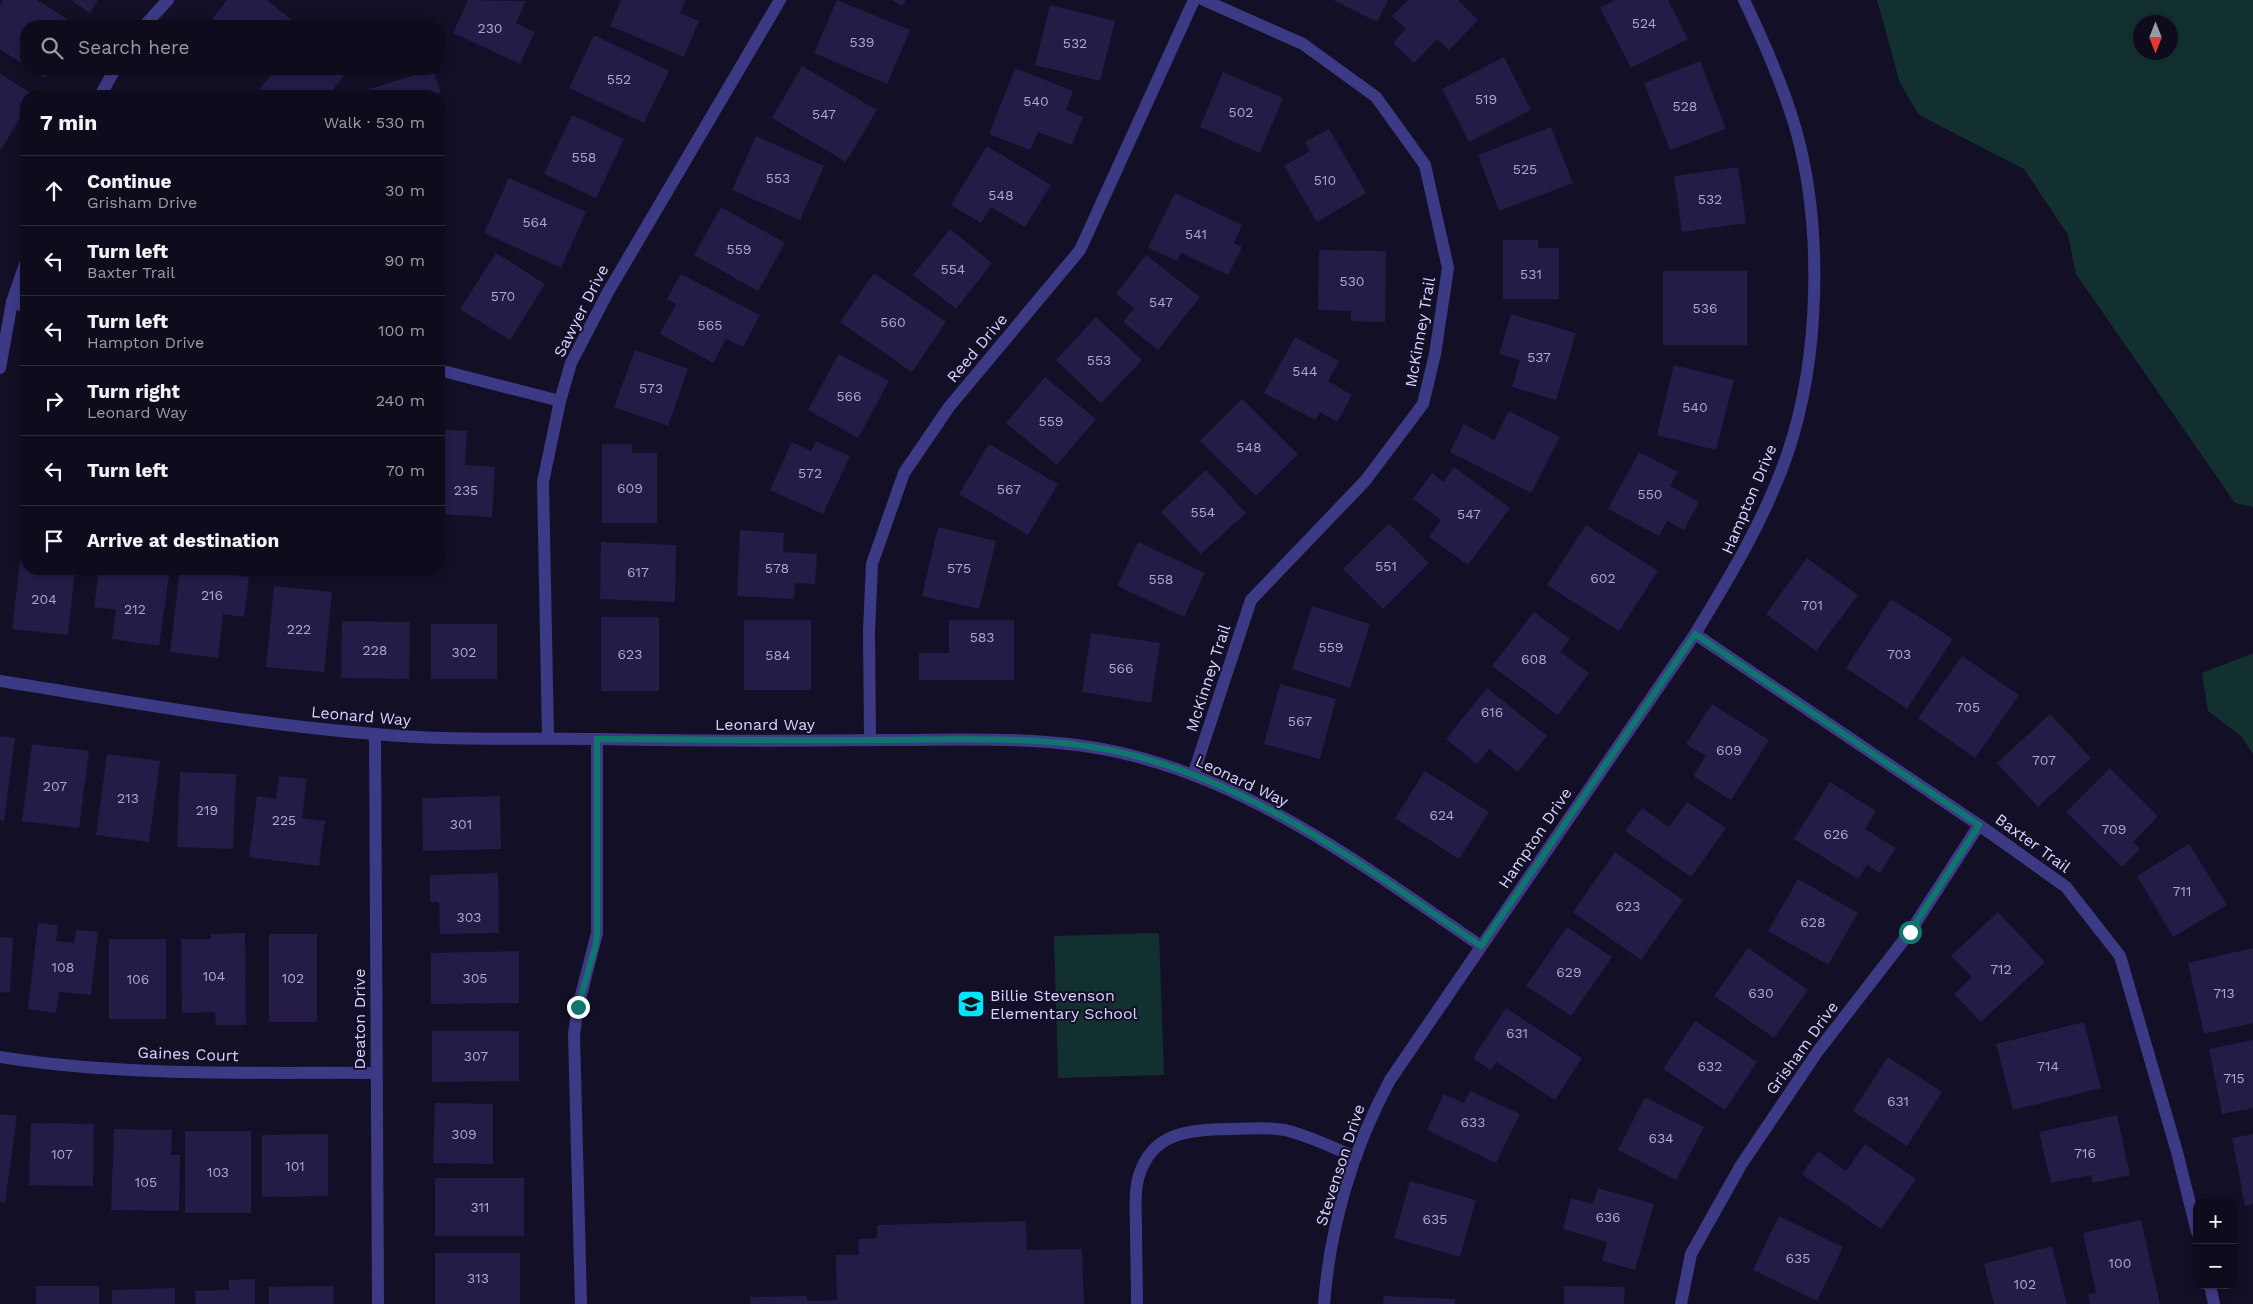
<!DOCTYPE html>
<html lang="en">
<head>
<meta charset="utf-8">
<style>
	body { margin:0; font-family:"Work Sans",sans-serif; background:#171425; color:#f1f3f6 }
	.controls { position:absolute; right:15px; bottom:15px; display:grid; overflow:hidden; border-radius:10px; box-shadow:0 2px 8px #0003 }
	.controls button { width:45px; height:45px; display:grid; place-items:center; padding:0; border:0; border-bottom:1px solid #2e2b3b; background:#0e0b1c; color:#f1f3f6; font:25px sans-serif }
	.compass { position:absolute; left:2133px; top:15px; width:45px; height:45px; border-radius:50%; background:#0e0b1c; box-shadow:0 2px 8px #0003; rotate:180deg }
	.stop { position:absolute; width:15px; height:15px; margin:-11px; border:4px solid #0f766e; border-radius:50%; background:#fff }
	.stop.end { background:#0f766e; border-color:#fff; box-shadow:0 1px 5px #0008 }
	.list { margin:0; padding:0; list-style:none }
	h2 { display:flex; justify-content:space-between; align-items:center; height:65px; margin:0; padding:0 20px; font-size:21px }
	h2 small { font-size:16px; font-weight:400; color:#9b9ba3 }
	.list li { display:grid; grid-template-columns:32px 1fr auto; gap:15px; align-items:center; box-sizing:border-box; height:70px; padding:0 20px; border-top:1px solid #2e2b3b }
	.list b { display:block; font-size:19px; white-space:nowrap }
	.list p { margin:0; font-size:16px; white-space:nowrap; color:#9b9ba3 }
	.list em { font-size:16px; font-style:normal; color:#9b9ba3 }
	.icon { flex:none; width:28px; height:28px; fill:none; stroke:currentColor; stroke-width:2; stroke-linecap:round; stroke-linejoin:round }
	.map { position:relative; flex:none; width:2253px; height:1304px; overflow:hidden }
	.search { position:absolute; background:#0e0b1c; box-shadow:0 2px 8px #0003; left:20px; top:20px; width:425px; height:55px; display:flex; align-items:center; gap:12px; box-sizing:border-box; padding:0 18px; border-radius:20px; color:#9b9ba3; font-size:19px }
	.panel { position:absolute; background:#0e0b1c; box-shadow:0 2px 8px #0003; left:20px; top:90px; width:425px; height:485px; border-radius:20px }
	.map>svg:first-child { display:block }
</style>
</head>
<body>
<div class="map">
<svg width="2253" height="1304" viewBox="0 0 2253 1304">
	<rect width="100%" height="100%" fill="#130f26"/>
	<!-- green -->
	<g fill="#12302f" fill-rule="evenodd">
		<path d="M1877 0H2253V507L2235 503 2076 274 2068 235 2024 169 1919 115 1900 83ZM2140 22H2170V52H2140Z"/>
		<path d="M2253 653V754L2241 736 2208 711 2202 673Z"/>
		<path d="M1159 933 1164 1075 1058 1078 1054 936Z"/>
	</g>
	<!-- building -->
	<g fill="#241b47">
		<path d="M3 0H37L78 26H26V66L0 49V5Z"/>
		<path d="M71 0H98L90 13Z"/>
		<path d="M227 0H267L293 21 289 26H213L209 23Z"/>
		<path d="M468 0 526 1 516 23 535 32 520 64 453 33Z"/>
		<path d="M621 0H686L680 13 699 21 684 57 610 26Z"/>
		<path d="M837 0 910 30 887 84 814 53Z"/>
		<path d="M892 0H906L902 6Z"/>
		<path d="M1333 0H1388L1377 22Z"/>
		<path d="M1408 0H1458L1478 20 1449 50 1437 39 1414 63 1393 43 1406 29 1392 16Z"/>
		<path d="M1615 0H1668L1688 39 1631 68 1600 8Z"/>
		<path d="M1050 5 1115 21 1100 81 1035 65Z"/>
		<path d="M594 35 669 71 644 123 569 88Z"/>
		<path d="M1504 57 1531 110 1469 142 1442 89Z"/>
		<path d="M1700 61 1726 129 1670 150 1644 83Z"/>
		<path d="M802 66 877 110 846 162 772 118Z"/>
		<path d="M1015 68 1073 91 1066 110 1083 117 1072 145 1038 132 1030 150 989 134Z"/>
		<path d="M31 69H51L45 78Z"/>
		<path d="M276 69H340L346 73 328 96H254Z"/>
		<path d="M433 69 441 93 432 96H361L360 92Z"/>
		<path d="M1223 72 1283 98 1260 153 1200 127Z"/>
		<path d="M0 74 34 95 26 96V108L0 151Z"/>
		<path d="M572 115 624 139 596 198 544 174Z"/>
		<path d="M1551 127 1573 183 1499 211 1478 155Z"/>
		<path d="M1329 129 1366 193 1317 222 1284 166 1310 151 1305 142Z"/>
		<path d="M756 136 824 166 800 220 732 190Z"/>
		<path d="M987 146 1051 185 1025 227 991 207 981 223 951 205Z"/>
		<path d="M1738 167 1746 223 1682 232 1674 176Z"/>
		<path d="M509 178 586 212 561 268 484 233Z"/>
		<path d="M1175 193 1242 225 1234 243 1242 247 1228 275 1181 253 1177 261 1148 248Z"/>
		<path d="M721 207 785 243 758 291 694 255Z"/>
		<path d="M950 229 992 263 956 309 913 275Z"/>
		<path d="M1503 240H1538V248H1559V299H1503Z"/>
		<path d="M1319 250 1386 251 1385 322 1351 321V311L1318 310Z"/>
		<path d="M496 253 545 284 510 340 460 309Z"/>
		<path d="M1146 255 1200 297 1158 350 1123 322 1134 308 1116 294Z"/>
		<rect x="1663" y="271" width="84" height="74"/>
		<path d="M874 273 946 322 912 372 840 322Z"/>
		<path d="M681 274 760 315 743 347 726 339 713 363 660 334 676 304 667 299Z"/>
		<path d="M1511 314 1576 333 1556 400 1512 387 1520 360 1499 354Z"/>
		<path d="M1096 317 1142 360 1101 403 1056 360Z"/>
		<path d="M1295 337 1339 361 1328 381 1352 395 1337 422 1320 412 1315 420 1264 393Z"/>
		<path d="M635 350 688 369 668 426 614 407Z"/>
		<path d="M839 354 889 381 858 438 808 410Z"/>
		<path d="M1674 365 1734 380 1716 450 1657 435Z"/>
		<path d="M1045 377 1096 419 1057 465 1006 423Z"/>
		<path d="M1242 399 1298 454 1256 496 1200 441Z"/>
		<path d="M1509 411 1560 437 1531 493 1450 452 1464 424 1494 440Z"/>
		<path d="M439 429 467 431 465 465 495 467 492 517 439 514Z"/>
		<path d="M816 441 850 456 823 514 770 490 792 442 811 451Z"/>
		<path d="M602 444H632V453H657V523H602Z"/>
		<path d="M989 444 1058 484 1028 535 959 494Z"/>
		<path d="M1639 452 1678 472 1670 486 1699 502 1684 530 1667 521 1659 536 1608 509Z"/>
		<path d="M1454 467 1510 508 1468 565 1429 537 1441 520 1413 499 1432 473 1443 482Z"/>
		<path d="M1206 470 1246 513 1201 554 1161 512Z"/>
		<path d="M1389 523 1429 563 1383 609 1343 569Z"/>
		<path d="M1586 525 1658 571 1619 631 1547 585Z"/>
		<path d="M938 527 996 541 979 609 922 596Z"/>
		<path d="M740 530 784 533 783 552 817 554 815 584 795 583 794 599 737 596Z"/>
		<path d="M601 542 676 545 675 602 600 599Z"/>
		<path d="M1138 542 1205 573 1184 617 1117 586Z"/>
		<path d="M1807 558 1858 595 1816 651 1766 614Z"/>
		<path d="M20 561 26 562V569H75L68 635 12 629Z"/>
		<path d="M99 569H170L159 646 112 639 116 610 94 607Z"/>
		<path d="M180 569 249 577 244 617 223 614 218 658 170 652Z"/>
		<path d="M274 586 332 592 324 672 266 667Z"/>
		<path d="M1891 599 1953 639 1907 709 1846 668Z"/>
		<path d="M1312 606 1370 624 1350 688 1292 669Z"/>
		<path d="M1534 612 1570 639 1560 652 1589 673 1558 715 1492 666Z"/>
		<rect x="601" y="617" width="58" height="74"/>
		<rect x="744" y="620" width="67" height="70"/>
		<path d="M949 620H1014V680H919V653H949Z"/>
		<path d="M342 621 410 622 409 679 341 678Z"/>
		<rect x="431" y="624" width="66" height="55"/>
		<path d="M1091 633 1160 643 1151 703 1082 692Z"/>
		<path d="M1962 656 2019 695 1975 758 1918 718Z"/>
		<path d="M1280 684 1336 699 1320 759 1264 744Z"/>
		<path d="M1487 688 1547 736 1518 772 1489 749 1477 764 1446 739Z"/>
		<path d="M1712 704 1769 740 1731 800 1693 776 1706 756 1686 744Z"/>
		<path d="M2050 714 2091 758 2038 807 1997 763Z"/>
		<path d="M0 736 15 738 4 821 0 820Z"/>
		<path d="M32 744 89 751 79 828 22 821Z"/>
		<path d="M107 754 160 761 149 842 96 835Z"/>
		<path d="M2110 768 2158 816 2133 842 2140 849 2122 867 2066 812Z"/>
		<path d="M1425 771 1489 812 1459 859 1395 818Z"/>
		<path d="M180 772 236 774 233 849 177 847Z"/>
		<path d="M279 776 307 779 302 818 325 821 319 866 249 857 257 796 276 799Z"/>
		<path d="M1830 782 1876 811 1865 829 1896 848 1880 873 1867 865 1858 879 1794 839Z"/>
		<path d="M500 796 501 849 423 851 422 798Z"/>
		<path d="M1687 802 1726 828 1691 877 1625 831 1642 808 1669 827Z"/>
		<path d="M2189 844 2227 905 2173 937 2137 876Z"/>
		<path d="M1615 852 1683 900 1641 960 1573 912Z"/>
		<path d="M498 873 499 933 440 934 439 902H430V875Z"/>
		<path d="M1798 879 1858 913 1828 965 1768 931Z"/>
		<path d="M1998 912 2045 962 1981 1022 1954 994 1972 977 1951 956Z"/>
		<path d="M38 923 58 925 56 941 74 943 76 930 98 932 91 995 59 992 56 1013 28 1009Z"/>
		<path d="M1567 927 1612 957 1571 1016 1526 986Z"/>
		<path d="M245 933 246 1025H216L215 1012 182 1013 181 939H211V934Z"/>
		<rect x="269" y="934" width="48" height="88"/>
		<path d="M0 937 13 938 10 993 0 992Z"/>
		<rect x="109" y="939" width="57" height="80"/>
		<path d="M1748 948 1808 990 1774 1038 1714 996Z"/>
		<path d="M2253 948V1023L2204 1034 2188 963Z"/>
		<path d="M519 951V1003L431 1004V953Z"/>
		<path d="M1506 1008 1582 1058 1555 1100 1496 1062 1491 1070 1473 1058Z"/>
		<path d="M1695 1021 1757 1062 1725 1110 1663 1069Z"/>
		<path d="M2084 1022 2101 1088 2013 1110 1996 1044Z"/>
		<path d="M432 1031H519V1081L432 1082Z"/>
		<path d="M2253 1040V1108L2222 1114 2209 1049Z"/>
		<path d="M1888 1057 1942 1092 1907 1146 1853 1111Z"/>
		<path d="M1470 1091 1520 1114 1496 1163 1427 1130 1444 1094 1464 1103Z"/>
		<path d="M1645 1097 1704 1127 1676 1180 1618 1150Z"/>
		<path d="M435 1103 493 1104V1164L433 1163Z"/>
		<path d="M0 1114 17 1116 5 1203 0 1202Z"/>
		<path d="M2117 1115 2130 1175 2093 1183 2091 1175 2051 1183 2039 1132Z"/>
		<path d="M31 1123 94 1124 93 1186 29 1185Z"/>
		<path d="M114 1129 172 1130 171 1155H180L179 1211 111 1210Z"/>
		<rect x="185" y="1131" width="66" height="82"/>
		<path d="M328 1134V1196L262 1197V1135Z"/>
		<path d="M2253 1134V1204L2245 1206 2232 1138Z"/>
		<path d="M1865 1144 1916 1179 1881 1229 1802 1174 1818 1151 1846 1171Z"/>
		<rect x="435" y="1178" width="89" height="58"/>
		<path d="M1410 1181 1476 1200 1460 1257 1394 1238Z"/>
		<path d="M1598 1188 1654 1204 1635 1270 1602 1261 1607 1242 1563 1229 1571 1198 1593 1204Z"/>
		<path d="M1779 1216 1843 1247 1817 1301 1753 1270Z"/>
		<path d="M2141 1220 2160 1304H2090L2088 1294 2096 1293 2083 1233Z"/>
		<path d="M1026 1221 1027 1250 1082 1249 1084 1304H750V1297L807 1296V1301L837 1300 836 1255H859L858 1239 877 1238V1225Z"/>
		<path d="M2052 1246 2067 1304H1994L1984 1264Z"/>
		<rect x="435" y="1253" width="85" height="51"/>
		<path d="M255 1279V1304H196L195 1291 229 1290V1280Z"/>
		<rect x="36" y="1286" width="63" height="18"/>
		<path d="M333 1286 334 1304H269V1287Z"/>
		<path d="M1564 1286 1625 1287 1624 1304H1564Z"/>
		<path d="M175 1288V1304H112V1290Z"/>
		<path d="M1384 1296 1455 1299V1304H1383Z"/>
	</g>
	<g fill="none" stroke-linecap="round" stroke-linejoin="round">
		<!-- minor -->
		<g stroke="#3d3a85" stroke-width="12">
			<path d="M144 26 168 0"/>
			<path d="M100 96 115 69"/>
			<path d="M12 302 26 307"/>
			<path d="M0 368 12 302 26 261"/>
			<path d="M439 370 560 401"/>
			<path d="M1695 634 1979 825 2066 887 2120 956 2177 1152 2197 1232"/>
			<path d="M0 681C125 701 249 724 375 734 449 741 524 738 599 739 694 741 789 741 884 740 972 740 1060 734 1145 759 1270 794 1375 874 1481 946"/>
			<path d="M375 734 378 1304"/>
			<path d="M548 737 543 482 560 401 571 363 608 292 780 0"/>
			<path d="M870 740 869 632 872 564 904 473 949 407 1080 250 1194 0"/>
			<path d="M1193 775 1251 600 1365 481 1423 404 1435 354 1448 268 1425 165 1376 97 1303 44 1204 0"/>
			<path d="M0 1057C124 1077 251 1072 375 1073"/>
			<path d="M2210 1285 2214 1304"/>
			<path d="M581 1304 574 1034 578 1007 597 933V739"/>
			<path d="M1137 1304C1137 1279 1136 1253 1136 1228 1136 1212 1134 1195 1138 1179 1151 1130 1191 1130 1233 1129 1250 1128 1268 1127 1285 1130 1310 1136 1333 1148 1356 1157"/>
			<path d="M1324 1304C1330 1226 1353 1148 1390 1080L1695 634C1731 575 1766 517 1788 452 1820 357 1823 227 1796 130 1783 85 1764 42 1744 0"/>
			<path d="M1681 1304 1691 1254 1741 1165 1818 1051 1910 932 1979 825"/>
		</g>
	</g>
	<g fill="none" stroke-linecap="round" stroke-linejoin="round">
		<!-- route -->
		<path stroke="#0f766e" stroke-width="6" d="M578 1007 596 944 597 932V739C690 739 782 741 875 740 966 740 1057 733 1146 759 1270 794 1375 874 1481 946L1695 634 1979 825 1910 932"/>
	</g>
	<!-- icons -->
	<defs>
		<g id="school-square" transform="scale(1.4375)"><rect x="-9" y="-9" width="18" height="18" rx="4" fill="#00e5ff" stroke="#130f26"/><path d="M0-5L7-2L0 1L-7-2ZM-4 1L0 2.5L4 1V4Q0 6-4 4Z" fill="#111"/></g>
	</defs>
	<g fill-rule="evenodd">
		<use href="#school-square" x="971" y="1004"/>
	</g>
	<g text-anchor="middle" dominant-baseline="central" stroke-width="4" stroke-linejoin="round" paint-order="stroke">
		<!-- number labels -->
		<g font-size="14" fill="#aca6d1">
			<text x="1644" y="23">524</text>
			<text x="490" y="28">230</text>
			<text x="862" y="42">539</text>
			<text x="1075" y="43">532</text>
			<text x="619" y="79">552</text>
			<text x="1486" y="99">519</text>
			<text x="1036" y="101">540</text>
			<text x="1685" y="106">528</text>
			<text x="1241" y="112">502</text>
			<text x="824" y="114">547</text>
			<text x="584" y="157">558</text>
			<text x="1525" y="169">525</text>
			<text x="778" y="178">553</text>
			<text x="1325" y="180">510</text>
			<text x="1001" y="195">548</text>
			<text x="1710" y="199">532</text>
			<text x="535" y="222">564</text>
			<text x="1196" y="234">541</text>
			<text x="739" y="249">559</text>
			<text x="953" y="269">554</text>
			<text x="1531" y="274">531</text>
			<text x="1352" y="281">530</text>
			<text x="503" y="296">570</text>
			<text x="1161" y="302">547</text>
			<text x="1705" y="308">536</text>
			<text x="893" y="322">560</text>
			<text x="710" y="325">565</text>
			<text x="1539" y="357">537</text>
			<text x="1099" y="360">553</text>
			<text x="1305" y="371">544</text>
			<text x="651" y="388">573</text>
			<text x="849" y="396">566</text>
			<text x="1695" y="407">540</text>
			<text x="1051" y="421">559</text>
			<text x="1249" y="447">548</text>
			<text x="810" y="473">572</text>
			<text x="630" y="488">609</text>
			<text x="1009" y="489">567</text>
			<text x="466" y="490">235</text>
			<text x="1650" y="494">550</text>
			<text x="1203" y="512">554</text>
			<text x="1469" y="514">547</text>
			<text x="1386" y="566">551</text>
			<text x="777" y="568">578</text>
			<text x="959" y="568">575</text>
			<text x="638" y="572">617</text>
			<text x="1603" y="578">602</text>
			<text x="1161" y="579">558</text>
			<text x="212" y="595">216</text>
			<text x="44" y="599">204</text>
			<text x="1812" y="605">701</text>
			<text x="135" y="609">212</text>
			<text x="299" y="629">222</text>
			<text x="982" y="637">583</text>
			<text x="1331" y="647">559</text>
			<text x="375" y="650">228</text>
			<text x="464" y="652">302</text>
			<text x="630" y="654">623</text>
			<text x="1899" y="654">703</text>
			<text x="778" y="655">584</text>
			<text x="1534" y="659">608</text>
			<text x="1121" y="668">566</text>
			<text x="1968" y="707">705</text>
			<text x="1492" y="712">616</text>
			<text x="1300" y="721">567</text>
			<text x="1729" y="750">609</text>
			<text x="2044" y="760">707</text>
			<text x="55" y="786">207</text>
			<text x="128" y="798">213</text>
			<text x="207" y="810">219</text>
			<text x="1442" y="815">624</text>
			<text x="284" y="820">225</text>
			<text x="461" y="824">301</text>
			<text x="2114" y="829">709</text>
			<text x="1836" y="834">626</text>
			<text x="2182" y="891">711</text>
			<text x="1628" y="906">623</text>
			<text x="469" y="917">303</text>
			<text x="1813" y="922">628</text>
			<text x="63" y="967">108</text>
			<text x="2001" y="969">712</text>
			<text x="1569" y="972">629</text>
			<text x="214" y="976">104</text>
			<text x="293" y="978">102</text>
			<text x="475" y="978">305</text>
			<text x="138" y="979">106</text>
			<text x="1761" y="993">630</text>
			<text x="2224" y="993">713</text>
			<text x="1517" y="1033">631</text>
			<text x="476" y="1056">307</text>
			<text x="1710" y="1066">632</text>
			<text x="2048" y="1066">714</text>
			<text x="2234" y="1078">715</text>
			<text x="1898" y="1101">631</text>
			<text x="1473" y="1122">633</text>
			<text x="464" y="1134">309</text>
			<text x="1661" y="1138">634</text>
			<text x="2085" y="1153">716</text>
			<text x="62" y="1154">107</text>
			<text x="295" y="1166">101</text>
			<text x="218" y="1172">103</text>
			<text x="146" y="1182">105</text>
			<text x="480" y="1207">311</text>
			<text x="1608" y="1217">636</text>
			<text x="1435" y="1219">635</text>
			<text x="1798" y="1258">635</text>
			<text x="2120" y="1263">100</text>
			<text x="478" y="1278">313</text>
			<text x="2025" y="1284">102</text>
		</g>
		<!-- street labels -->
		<g font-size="16" fill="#d9d4ff" stroke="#130f26">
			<text transform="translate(581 311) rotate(-63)">Sawyer Drive</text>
			<text transform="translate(1420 332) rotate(-80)">McKinney Trail</text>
			<text transform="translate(977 348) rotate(-50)">Reed Drive</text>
			<text transform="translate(1749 499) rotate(-67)">Hampton Drive</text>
			<text transform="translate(1208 678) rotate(-72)">McKinney Trail</text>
			<text transform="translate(361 716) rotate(5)">Leonard Way</text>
			<text x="765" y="724">Leonard Way</text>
			<text transform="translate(1242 781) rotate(25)">Leonard Way</text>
			<text transform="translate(1535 838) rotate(-56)">Hampton Drive</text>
			<text transform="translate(2033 843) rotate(36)">Baxter Trail</text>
			<text transform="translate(359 1019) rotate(-90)">Deaton Drive</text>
			<text transform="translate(1802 1048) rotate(-54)">Grisham Drive</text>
			<text transform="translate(188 1054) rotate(2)">Gaines Court</text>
			<text transform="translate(1340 1165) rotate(-72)">Stevenson Drive</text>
		</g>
		<!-- poi labels -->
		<g font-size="16" fill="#d9d4ff" stroke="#130f26" text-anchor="start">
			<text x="990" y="995">Billie Stevenson<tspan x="990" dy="18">Elementary School</tspan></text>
		</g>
	</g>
</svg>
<div class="controls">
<button>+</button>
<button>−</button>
</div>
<svg class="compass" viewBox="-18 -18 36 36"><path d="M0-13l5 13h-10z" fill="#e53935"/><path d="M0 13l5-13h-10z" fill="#9b9ba3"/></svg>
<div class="stop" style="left:1910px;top:932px"></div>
<div class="stop end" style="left:578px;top:1007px"></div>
<div class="search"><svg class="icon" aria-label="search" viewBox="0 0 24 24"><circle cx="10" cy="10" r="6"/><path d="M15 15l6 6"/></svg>Search here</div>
<section class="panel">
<h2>7 min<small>Walk · 530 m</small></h2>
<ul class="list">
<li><svg class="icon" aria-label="ahead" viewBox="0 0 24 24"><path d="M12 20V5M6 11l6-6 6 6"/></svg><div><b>Continue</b><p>Grisham Drive</p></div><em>30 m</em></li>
<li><svg class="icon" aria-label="left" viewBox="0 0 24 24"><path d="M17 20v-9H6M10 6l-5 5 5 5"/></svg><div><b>Turn left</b><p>Baxter Trail</p></div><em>90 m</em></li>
<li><svg class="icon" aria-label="left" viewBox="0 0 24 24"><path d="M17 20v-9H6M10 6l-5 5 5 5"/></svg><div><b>Turn left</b><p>Hampton Drive</p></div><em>100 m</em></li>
<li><svg class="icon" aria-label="right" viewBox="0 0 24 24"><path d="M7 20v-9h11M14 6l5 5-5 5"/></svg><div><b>Turn right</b><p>Leonard Way</p></div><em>240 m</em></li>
<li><svg class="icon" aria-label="left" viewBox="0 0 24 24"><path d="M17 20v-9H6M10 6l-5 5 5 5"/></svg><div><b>Turn left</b></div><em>70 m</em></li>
<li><svg class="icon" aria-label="arrive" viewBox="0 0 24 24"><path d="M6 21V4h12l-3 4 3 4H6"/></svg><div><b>Arrive at destination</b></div></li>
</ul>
</section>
</div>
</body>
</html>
